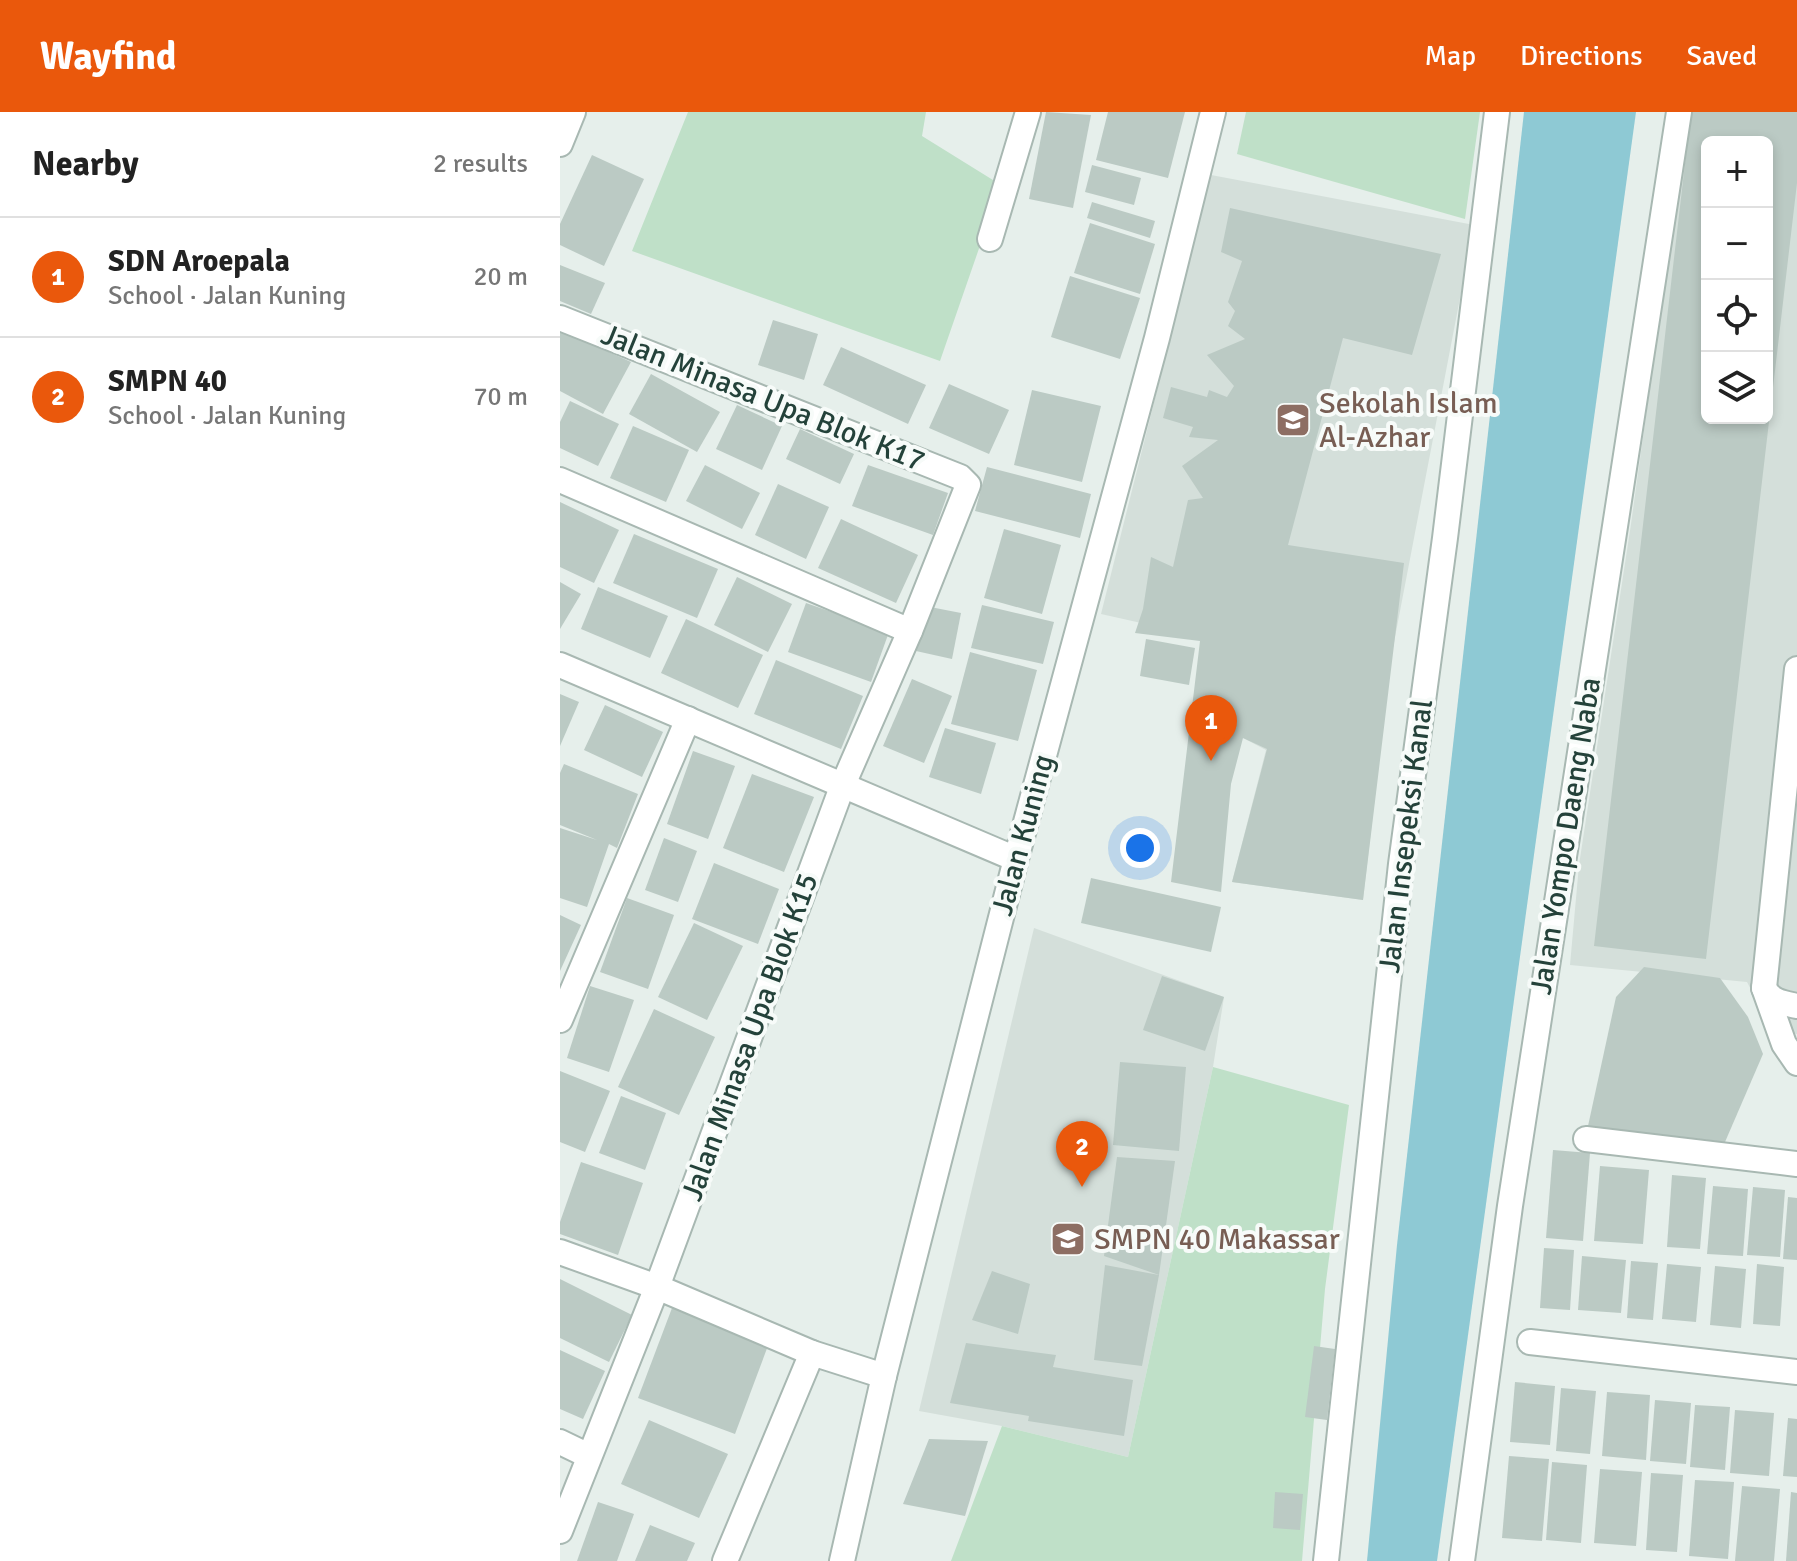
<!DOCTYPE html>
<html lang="en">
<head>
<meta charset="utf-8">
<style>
	body { margin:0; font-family:Signika,sans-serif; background:#f6f6f6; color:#222 }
	.controls { position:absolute; right:24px; top:24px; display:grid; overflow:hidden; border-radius:12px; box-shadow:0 4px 12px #0003 }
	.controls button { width:72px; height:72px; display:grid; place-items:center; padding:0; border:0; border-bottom:2px solid #e0e0e0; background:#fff; color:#222; font:40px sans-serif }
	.you { position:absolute; left:580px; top:736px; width:28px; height:28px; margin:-20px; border:6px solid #fff; border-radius:50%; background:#1a73e8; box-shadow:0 0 0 12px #1a73e833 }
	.badge { display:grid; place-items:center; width:52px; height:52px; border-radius:50%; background:#ea580c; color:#fff; font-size:26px; font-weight:700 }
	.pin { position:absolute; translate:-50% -66px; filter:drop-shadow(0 2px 4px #0008) }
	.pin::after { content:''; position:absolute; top:42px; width:28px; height:24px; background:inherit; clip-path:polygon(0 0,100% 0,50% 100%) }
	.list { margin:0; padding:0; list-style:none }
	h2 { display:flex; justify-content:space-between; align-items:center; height:104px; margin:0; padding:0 32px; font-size:34px }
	h2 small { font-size:26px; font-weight:400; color:#767676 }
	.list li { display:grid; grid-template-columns:52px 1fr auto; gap:24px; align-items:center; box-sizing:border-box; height:120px; padding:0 32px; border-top:2px solid #e0e0e0 }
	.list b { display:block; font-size:30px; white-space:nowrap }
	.list p { margin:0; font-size:26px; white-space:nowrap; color:#767676 }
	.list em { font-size:26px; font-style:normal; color:#767676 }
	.icon { flex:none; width:44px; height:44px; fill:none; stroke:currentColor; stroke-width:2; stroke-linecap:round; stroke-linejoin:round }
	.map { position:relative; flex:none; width:1237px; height:1449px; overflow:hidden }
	header { display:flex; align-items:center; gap:48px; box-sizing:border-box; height:112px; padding:0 40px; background:#ea580c; color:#fff }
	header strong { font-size:38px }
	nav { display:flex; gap:44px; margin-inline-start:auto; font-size:28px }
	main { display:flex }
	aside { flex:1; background:#fff }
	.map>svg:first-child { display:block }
</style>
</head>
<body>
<header>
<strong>Wayfind</strong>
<nav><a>Map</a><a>Directions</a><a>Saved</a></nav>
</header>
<main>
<aside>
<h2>Nearby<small>2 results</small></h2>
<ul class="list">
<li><span class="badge">1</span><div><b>SDN Aroepala</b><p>School · Jalan Kuning</p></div><em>20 m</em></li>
<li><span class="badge">2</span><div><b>SMPN 40</b><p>School · Jalan Kuning</p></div><em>70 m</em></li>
</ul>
</aside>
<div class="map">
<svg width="1237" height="1449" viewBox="0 0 1237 1449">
	<rect width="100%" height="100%" fill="#e6efeb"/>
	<!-- built -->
	<g fill="#d4dfda" fill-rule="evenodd">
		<path d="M1128 0H1237V922L1213 919 1187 870 1010 853 1019 753 1071 412ZM1147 30H1207V306H1147Z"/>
		<path d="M651 63 914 113 831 546 803 788 672 770 706 638 683 626 693 536 541 502Z"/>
		<path d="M474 816 664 885 653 955 568 1345 442 1314 359 1299Z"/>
	</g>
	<!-- green -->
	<g fill="#bfe0c8">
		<path d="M128 0H366L362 24 441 73 380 249 72 139Z"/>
		<path d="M686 0H920L905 107 677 42Z"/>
		<path d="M653 955 789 993 765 1177 742 1449H391L442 1314 568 1345Z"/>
	</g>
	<!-- water -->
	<path fill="#8ec9d4" d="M964 0H1076L877 1449H807L837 1133Z"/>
	<!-- building -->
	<g fill="#bbcac4" fill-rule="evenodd">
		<path d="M486 0 531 3 513 96 469 87Z"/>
		<path d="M548 0H625L608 66 536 48Z"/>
		<path d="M1131 0H1237V71L1146 847 1034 834ZM1147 30H1207V306H1147Z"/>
		<path d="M32 43 84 67 44 154 0 133V112Z"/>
		<path d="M532 53 581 66 574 93 525 80Z"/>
		<path d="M532 90 595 109 590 126 527 106Z"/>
		<path d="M670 96 881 142 852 243 783 226 728 433 844 451 803 788 672 770 707 637 683 626 671 672 661 780 611 770 640 529 575 521 583 497 591 445 613 455 628 388 643 386 622 354 658 328 629 325 633 315 603 306 611 275 647 285 649 278 667 285 674 274 647 243 685 227 668 214 675 199 668 190 682 149 661 140Z"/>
		<path d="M530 111 595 132 580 182 514 161Z"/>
		<path d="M0 153 45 171 31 202 0 189Z"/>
		<path d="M510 164 580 186 560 247 491 225Z"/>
		<path d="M213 208 258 222 244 268 198 253Z"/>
		<path d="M0 218 71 250 43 302 0 279Z"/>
		<path d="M281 235 366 273 348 312 263 273Z"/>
		<path d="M91 262 160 300 137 340 69 302Z"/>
		<path d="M389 272 449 298 429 342 369 316Z"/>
		<path d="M472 278 541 294 522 370 454 353Z"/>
		<path d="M10 289 59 312 38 354 0 336V310Z"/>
		<path d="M177 293 222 314 202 358 156 337Z"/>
		<path d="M73 314 129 338 106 390 50 366Z"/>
		<path d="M240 317 294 342 280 372 226 347Z"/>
		<path d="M145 353 200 381 182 417 126 389Z"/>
		<path d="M308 353 388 381 373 423 292 394Z"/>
		<path d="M427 355 531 382 520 426 415 399Z"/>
		<path d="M218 372 269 395 246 447 195 423Z"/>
		<path d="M0 390 59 418 34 471 0 455Z"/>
		<path d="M281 407 358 443 336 491 258 456Z"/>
		<path d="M444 417 501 433 482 502 424 486Z"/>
		<path d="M74 422 158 457 137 506 53 471Z"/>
		<path d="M177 465 232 492 208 540 154 513Z"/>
		<path d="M0 470 21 482 0 517Z"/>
		<path d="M38 475 108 504 90 546 21 517Z"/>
		<path d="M246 491 329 520 311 570 228 540Z"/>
		<path d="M422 493 494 510 483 552 411 536Z"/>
		<path d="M365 494 401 501 392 547 356 539Z"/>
		<path d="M126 507 203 543 178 596 101 561Z"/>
		<path d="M586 527 635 536 629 573 580 564Z"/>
		<path d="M410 540 477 558 458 629 391 612Z"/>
		<path d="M216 548 303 584 281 637 194 602Z"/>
		<path d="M352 567 392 584 364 651 323 634Z"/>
		<path d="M0 582 19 590 0 634Z"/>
		<path d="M45 593 103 620 82 665 24 638Z"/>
		<path d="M385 616 436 631 421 682 369 665Z"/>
		<path d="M133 639 175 654 148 727 107 712Z"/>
		<path d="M4 652 78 682 57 736 49 732 27 795 0 786V716L37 728 0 713V661Z"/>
		<path d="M192 662 254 685 224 760 163 736Z"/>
		<path d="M104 726 137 739 118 790 85 778Z"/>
		<path d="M154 751 219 777 198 832 132 807Z"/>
		<path d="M531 766 661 795 651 840 521 811Z"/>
		<path d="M67 786 114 803 88 877 40 860Z"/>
		<path d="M0 803 21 813 0 859Z"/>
		<path d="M134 811 183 834 147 908 98 885Z"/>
		<path d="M1084 855 1160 866 1188 905 1203 942 1165 1030 1028 1014 1056 885Z"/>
		<path d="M602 864 664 885 645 939 583 918Z"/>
		<path d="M30 874 74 888 49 960 7 946Z"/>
		<path d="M94 897 155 925 119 1003 58 975Z"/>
		<path d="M560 950 626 955 619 1039 553 1033Z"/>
		<path d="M0 959 50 979 25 1040 0 1030Z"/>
		<path d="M61 984 106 1001 85 1058 39 1041Z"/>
		<path d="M993 1038 1030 1041 1023 1129 986 1126Z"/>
		<path d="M557 1045 615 1049 599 1163 544 1144Z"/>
		<path d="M21 1050 83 1071 58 1143 0 1122V1110Z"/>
		<path d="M1040 1054 1089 1058 1083 1132 1034 1129Z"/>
		<path d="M1112 1063 1146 1066 1140 1137 1107 1135Z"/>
		<path d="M1153 1074 1188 1077 1183 1144 1147 1142Z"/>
		<path d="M1193 1075 1225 1078 1220 1145 1187 1143Z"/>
		<path d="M1228 1085 1237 1086V1148L1223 1147Z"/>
		<path d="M984 1136 1014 1138 1010 1198 980 1196Z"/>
		<path d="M1022 1144 1066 1148 1061 1201 1018 1198Z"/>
		<path d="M1071 1149 1098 1151 1093 1208 1067 1206Z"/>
		<path d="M1107 1152 1141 1155 1136 1210 1102 1207Z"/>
		<path d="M1197 1152 1224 1155 1220 1214 1193 1212Z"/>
		<path d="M545 1153 599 1163 582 1254 534 1248Z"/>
		<path d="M1155 1154 1186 1157 1181 1216 1150 1213Z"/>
		<path d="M432 1159 470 1172 458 1222 412 1208Z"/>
		<path d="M0 1167 72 1203 49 1250 0 1226Z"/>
		<path d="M112 1196 209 1231 175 1322 78 1286Z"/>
		<path d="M406 1231 496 1243 493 1255 573 1268 564 1324 468 1309 469 1304 390 1291Z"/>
		<path d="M754 1234 775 1237 767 1308 745 1305Z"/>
		<path d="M0 1238 45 1259 23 1307 0 1297Z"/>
		<path d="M955 1270 995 1274 990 1333 950 1330Z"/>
		<path d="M1001 1276 1036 1279 1030 1342 996 1339Z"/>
		<path d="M1047 1280 1090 1283 1086 1348 1042 1344Z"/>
		<path d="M1095 1288 1131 1291 1126 1352 1090 1349Z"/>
		<path d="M1135 1293 1170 1295 1165 1358 1130 1355Z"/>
		<path d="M1175 1298 1214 1301 1209 1364 1170 1361Z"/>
		<path d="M1228 1306 1237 1307V1365L1223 1364Z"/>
		<path d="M89 1308 168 1342 139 1406 61 1372Z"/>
		<path d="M369 1327 428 1329 405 1404 343 1392Z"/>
		<path d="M949 1344 989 1347 982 1429 942 1426Z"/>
		<path d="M992 1350 1027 1353 1021 1431 986 1428Z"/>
		<path d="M1040 1357 1082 1360 1076 1434 1034 1431Z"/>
		<path d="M1091 1361 1123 1363 1117 1440 1086 1438Z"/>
		<path d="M1135 1368 1174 1370 1168 1447 1129 1444Z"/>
		<path d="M1182 1374 1220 1377 1214 1449H1175Z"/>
		<path d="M715 1380 743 1382 740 1418 713 1416Z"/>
		<path d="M1231 1380 1237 1381V1449H1226Z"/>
		<path d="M38 1390 74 1402 57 1449H17Z"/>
		<path d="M90 1413 135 1431 127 1449H75Z"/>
	</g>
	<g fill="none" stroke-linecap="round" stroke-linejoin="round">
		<!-- minor casing -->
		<g stroke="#a8b8b2" stroke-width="28">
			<g id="minor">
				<path d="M430 127 468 0"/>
				<path d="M0 206 400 365 408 373 350 519 282 675 97 1175 0 1419"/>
				<path d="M0 368 350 519"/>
				<path d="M0 553 456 747"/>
				<path d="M1237 557 1204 876 1224 932 1237 951"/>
				<path d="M1204 876C1211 890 1223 891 1237 894"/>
				<path d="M0 908 128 607"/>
				<path d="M1026 1027 1237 1052"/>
				<path d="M0 1140 97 1175 252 1241 324 1264"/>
				<path d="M970 1230 1237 1260"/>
				<path d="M0 1330 29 1344"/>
				<path d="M165 1449 252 1241"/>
				<path d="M282 1449 324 1264 456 747 597 226 653 0"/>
			</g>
		</g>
		<!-- tertiary casing -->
		<g stroke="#a8b8b2" stroke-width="28">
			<g id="tertiary">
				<path d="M0 32 13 0"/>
				<path d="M766 1449 841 752 885 426 937 0"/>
				<path d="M902 1449 950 1094 1119 0"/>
			</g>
		</g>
		<!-- minor -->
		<use href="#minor" stroke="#fff" stroke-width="24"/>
		<!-- tertiary -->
		<use href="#tertiary" stroke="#fff" stroke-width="24"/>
	</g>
	<!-- icons -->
	<defs>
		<g id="school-square" transform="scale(1.8)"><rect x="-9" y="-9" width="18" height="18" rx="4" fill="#8d6e63" stroke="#f7fbf9"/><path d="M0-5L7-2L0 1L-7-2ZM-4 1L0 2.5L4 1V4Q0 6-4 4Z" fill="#fff"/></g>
	</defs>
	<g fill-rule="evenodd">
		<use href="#school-square" x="733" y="308"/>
		<use href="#school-square" x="508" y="1127"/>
	</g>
	<g text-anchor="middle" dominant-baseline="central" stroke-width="8" stroke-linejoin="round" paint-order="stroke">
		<!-- street labels -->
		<g font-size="30" fill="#24423a" stroke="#f7fbf9">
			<text transform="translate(203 286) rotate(22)">Jalan Minasa Upa Blok K17</text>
			<text transform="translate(463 723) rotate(-75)">Jalan Kuning</text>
			<text transform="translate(846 724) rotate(-83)">Jalan Insepeksi Kanal</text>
			<text transform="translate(1006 724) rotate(-81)">Jalan Yompo Daeng Naba</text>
			<text transform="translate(190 925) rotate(-70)">Jalan Minasa Upa Blok K15</text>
		</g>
		<!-- education labels -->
		<g font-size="30" fill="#785e54" stroke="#f7fbf9" text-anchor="start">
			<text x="759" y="291">Sekolah Islam<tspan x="759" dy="34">Al-Azhar</tspan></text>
			<text x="534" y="1127">SMPN 40 Makassar</text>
		</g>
	</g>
</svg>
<div class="controls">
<button>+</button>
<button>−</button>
<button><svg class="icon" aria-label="locate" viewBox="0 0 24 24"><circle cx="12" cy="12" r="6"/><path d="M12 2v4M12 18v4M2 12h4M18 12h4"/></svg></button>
<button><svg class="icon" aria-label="layers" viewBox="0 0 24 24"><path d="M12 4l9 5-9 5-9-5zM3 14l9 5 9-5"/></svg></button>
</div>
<div class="you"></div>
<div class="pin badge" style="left:651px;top:649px">1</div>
<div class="pin badge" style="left:522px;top:1075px">2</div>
</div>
</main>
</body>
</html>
